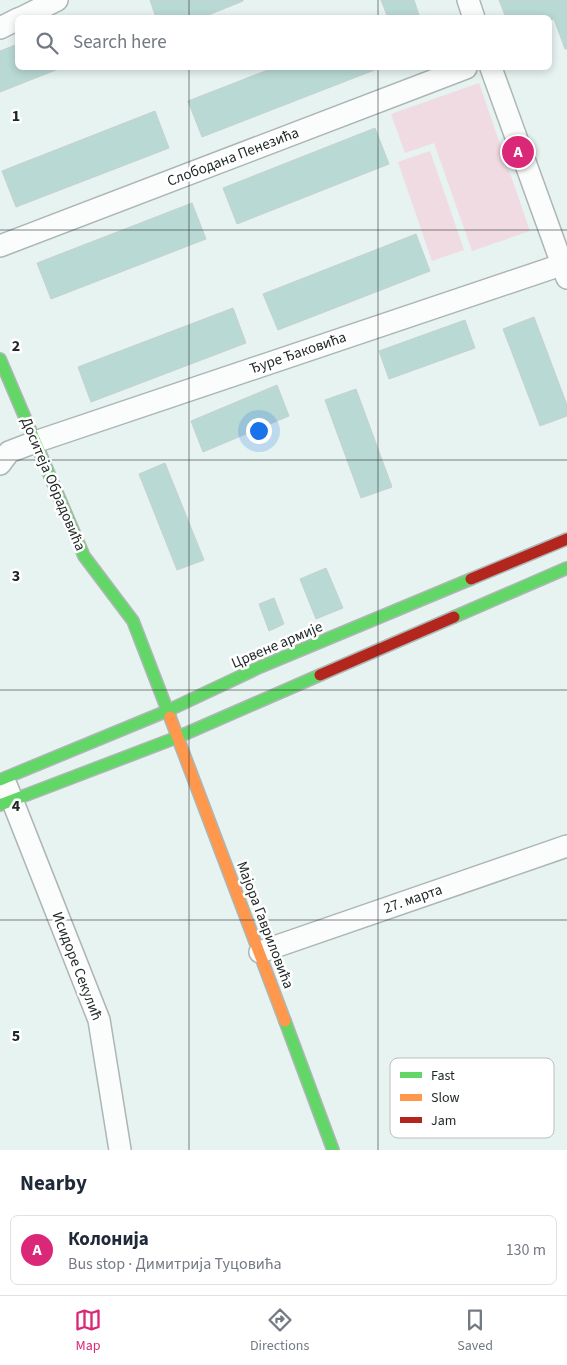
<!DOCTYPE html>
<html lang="en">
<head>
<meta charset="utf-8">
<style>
	body { margin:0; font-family:"Source Sans 3",sans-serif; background:#f2f2f3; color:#1f2937 }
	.you { position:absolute; left:258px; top:430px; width:18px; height:18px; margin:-12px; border:4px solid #fff; border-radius:50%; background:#1a73e8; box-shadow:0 0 0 8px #1a73e833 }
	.badge { display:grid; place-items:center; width:32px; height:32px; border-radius:50%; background:#db2777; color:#fff; font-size:16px; font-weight:700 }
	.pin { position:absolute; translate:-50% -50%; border:2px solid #fff; box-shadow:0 1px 5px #0006 }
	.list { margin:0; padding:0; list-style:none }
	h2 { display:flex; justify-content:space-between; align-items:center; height:65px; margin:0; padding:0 20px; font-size:21px }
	h2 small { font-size:16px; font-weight:400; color:#747a83 }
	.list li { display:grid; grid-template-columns:32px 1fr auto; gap:15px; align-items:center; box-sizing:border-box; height:70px; margin:0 10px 10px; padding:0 10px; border:1px solid #e0e1e3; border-radius:8px }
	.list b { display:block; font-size:19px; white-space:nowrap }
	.list p { margin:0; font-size:16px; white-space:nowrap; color:#747a83 }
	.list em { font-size:16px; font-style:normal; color:#747a83 }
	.icon { flex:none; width:28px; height:28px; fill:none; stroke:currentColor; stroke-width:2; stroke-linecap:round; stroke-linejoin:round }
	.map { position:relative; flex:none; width:567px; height:1150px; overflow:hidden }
	.search { position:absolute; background:#fff; box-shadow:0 2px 8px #0003; left:15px; right:15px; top:15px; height:55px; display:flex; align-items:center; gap:12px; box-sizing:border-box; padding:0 18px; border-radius:8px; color:#747a83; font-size:19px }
	.sheet { height:145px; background:#fff }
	nav { display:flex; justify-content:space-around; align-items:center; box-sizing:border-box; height:70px; border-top:1px solid #e0e1e3; background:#fff; font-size:14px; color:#747a83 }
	nav a { display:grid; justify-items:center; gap:2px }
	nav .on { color:#db2777 }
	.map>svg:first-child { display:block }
</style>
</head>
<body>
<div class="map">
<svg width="567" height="1150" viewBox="0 0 567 1150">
	<rect width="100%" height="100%" fill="#e6f3f0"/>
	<!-- green -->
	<g fill="#f0dbe2">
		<path d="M479 83 530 231 472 251 434 143 405 153 391 114Z"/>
		<path d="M430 151 464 250 432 261 398 162Z"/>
	</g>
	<!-- building -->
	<g fill="#b9d9d4" stroke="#c7d1cf">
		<path d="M150 0H243V1L201 18H156Z"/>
		<path d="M381 0H414L420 18H388Z"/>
		<path d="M499 0H567V49H565L554 19 550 21V18H506Z"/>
		<path d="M18 44V68H61L0 92V51Z"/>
		<path d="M273 68H376L377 69 202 137 188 101Z"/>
		<path d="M155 111 169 148 16 207 2 171Z"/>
		<path d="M375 128 389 164 237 224 223 188Z"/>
		<path d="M192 203 206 239 51 299 37 263Z"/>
		<path d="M416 234 430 271 278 330 263 294Z"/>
		<path d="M233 308 246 343 91 402 78 367Z"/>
		<path d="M534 317 567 405V416L540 426 503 329Z"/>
		<path d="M465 320 475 348 389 379 379 351Z"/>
		<path d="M277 385 289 416 203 452 191 421Z"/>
		<path d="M356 389 392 487 361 498 325 400Z"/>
		<path d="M165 463 204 560 177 570 139 474Z"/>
		<path d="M326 568 343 608 316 619 300 579Z"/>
		<path d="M274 598 284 624 269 631 259 604Z"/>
	</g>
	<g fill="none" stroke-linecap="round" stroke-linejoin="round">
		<!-- street casing -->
		<g stroke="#adb6b5" stroke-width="24">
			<g id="street">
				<path d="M468 0 474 18"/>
				<path d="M21 18 57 0"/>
				<path d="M0 28 18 19"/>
				<path d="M491 68 567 278"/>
				<path d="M0 246 466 68"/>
				<path d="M0 464 9 452 35 442 561 265"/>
				<path d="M7 787 99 1020 120 1150"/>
				<path d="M260 952 567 846"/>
			</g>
		</g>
		<!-- fast casing -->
		<g stroke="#adb6b5" stroke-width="14">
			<g id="fast">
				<path d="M0 359 84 556 133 621 170 717"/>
				<path d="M454 617 567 568"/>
				<path d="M0 780 167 711 260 667 471 579"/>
				<path d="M0 805 178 737 320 675"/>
				<path d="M285 1021 333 1150"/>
			</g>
		</g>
		<!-- slow casing -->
		<g stroke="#adb6b5" stroke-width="14">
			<path id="slow" d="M170 717 285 1021"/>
		</g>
		<!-- jam casing -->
		<g stroke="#adb6b5" stroke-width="14">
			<g id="jam">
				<path d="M471 579 567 539"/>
				<path d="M320 675 454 617"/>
			</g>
		</g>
		<!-- street -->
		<use href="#street" stroke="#fbfdfd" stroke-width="21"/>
		<!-- fast -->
		<use href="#fast" stroke="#63d668" stroke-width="11"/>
		<!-- slow -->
		<use href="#slow" stroke="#ff974d" stroke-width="11"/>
		<!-- jam -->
		<use href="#jam" stroke="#b3261e" stroke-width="11"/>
	</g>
	<!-- grid -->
	<path fill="none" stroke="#1f2726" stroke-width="1" stroke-opacity="0.55" d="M189 0V18M378 0V18M189 68V1150M378 68V1150M0 230H567M0 460H567M0 690H567M0 920H567"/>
	<g text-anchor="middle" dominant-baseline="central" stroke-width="5" stroke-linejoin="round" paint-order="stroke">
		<!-- street labels -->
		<g font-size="15" fill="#1f2726" stroke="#fff">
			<text transform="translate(233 157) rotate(-21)">Слободана Пенезића</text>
			<text transform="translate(298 353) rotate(-19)">Ђуре Ђаковића</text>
			<text transform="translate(53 484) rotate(67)">Доситеја Обрадовића</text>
			<text transform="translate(277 645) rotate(-23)">Црвене армије</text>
			<text transform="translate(413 899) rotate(-19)">27. марта</text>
			<text transform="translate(265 925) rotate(69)">Мајора Гавриловића</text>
			<text transform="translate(77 966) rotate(69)">Исидоре Секулић</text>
		</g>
	</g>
	<!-- legend -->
	<rect x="390" y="1058" width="164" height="80" rx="8" fill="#fff" stroke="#bcbebe" stroke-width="1"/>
	<rect x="400" y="1072" width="22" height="6" fill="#63d668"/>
	<rect x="400" y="1094" width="22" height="7" fill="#ff974d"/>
	<rect x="400" y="1117" width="22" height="6" fill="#b3261e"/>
	<g font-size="14" fill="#1f2726">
		<text x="431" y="1080">Fast</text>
		<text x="431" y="1102">Slow</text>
		<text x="431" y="1125">Jam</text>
	</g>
	<g font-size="16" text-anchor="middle" font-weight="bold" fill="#1f2726" stroke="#fff" stroke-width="5" stroke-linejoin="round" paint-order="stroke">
		<text x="16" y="121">1</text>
		<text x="16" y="351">2</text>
		<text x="16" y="581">3</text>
		<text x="16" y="811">4</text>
		<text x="16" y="1041">5</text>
	</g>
</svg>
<div class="you"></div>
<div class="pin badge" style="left:518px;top:152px">A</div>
<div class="search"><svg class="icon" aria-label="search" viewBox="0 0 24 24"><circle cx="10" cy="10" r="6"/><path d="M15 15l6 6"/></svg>Search here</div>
</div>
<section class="sheet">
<h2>Nearby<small></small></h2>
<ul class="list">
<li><span class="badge">A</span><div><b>Колонија</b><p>Bus stop · Димитрија Туцовића</p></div><em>130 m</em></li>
</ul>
</section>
<nav>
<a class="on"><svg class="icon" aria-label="map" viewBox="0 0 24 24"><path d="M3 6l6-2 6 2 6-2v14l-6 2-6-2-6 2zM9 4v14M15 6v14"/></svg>Map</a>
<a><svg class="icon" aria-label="directions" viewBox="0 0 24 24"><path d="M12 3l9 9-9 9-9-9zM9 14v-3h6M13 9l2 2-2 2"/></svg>Directions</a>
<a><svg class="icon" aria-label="saved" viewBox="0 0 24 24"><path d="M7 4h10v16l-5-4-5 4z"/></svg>Saved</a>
</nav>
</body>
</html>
